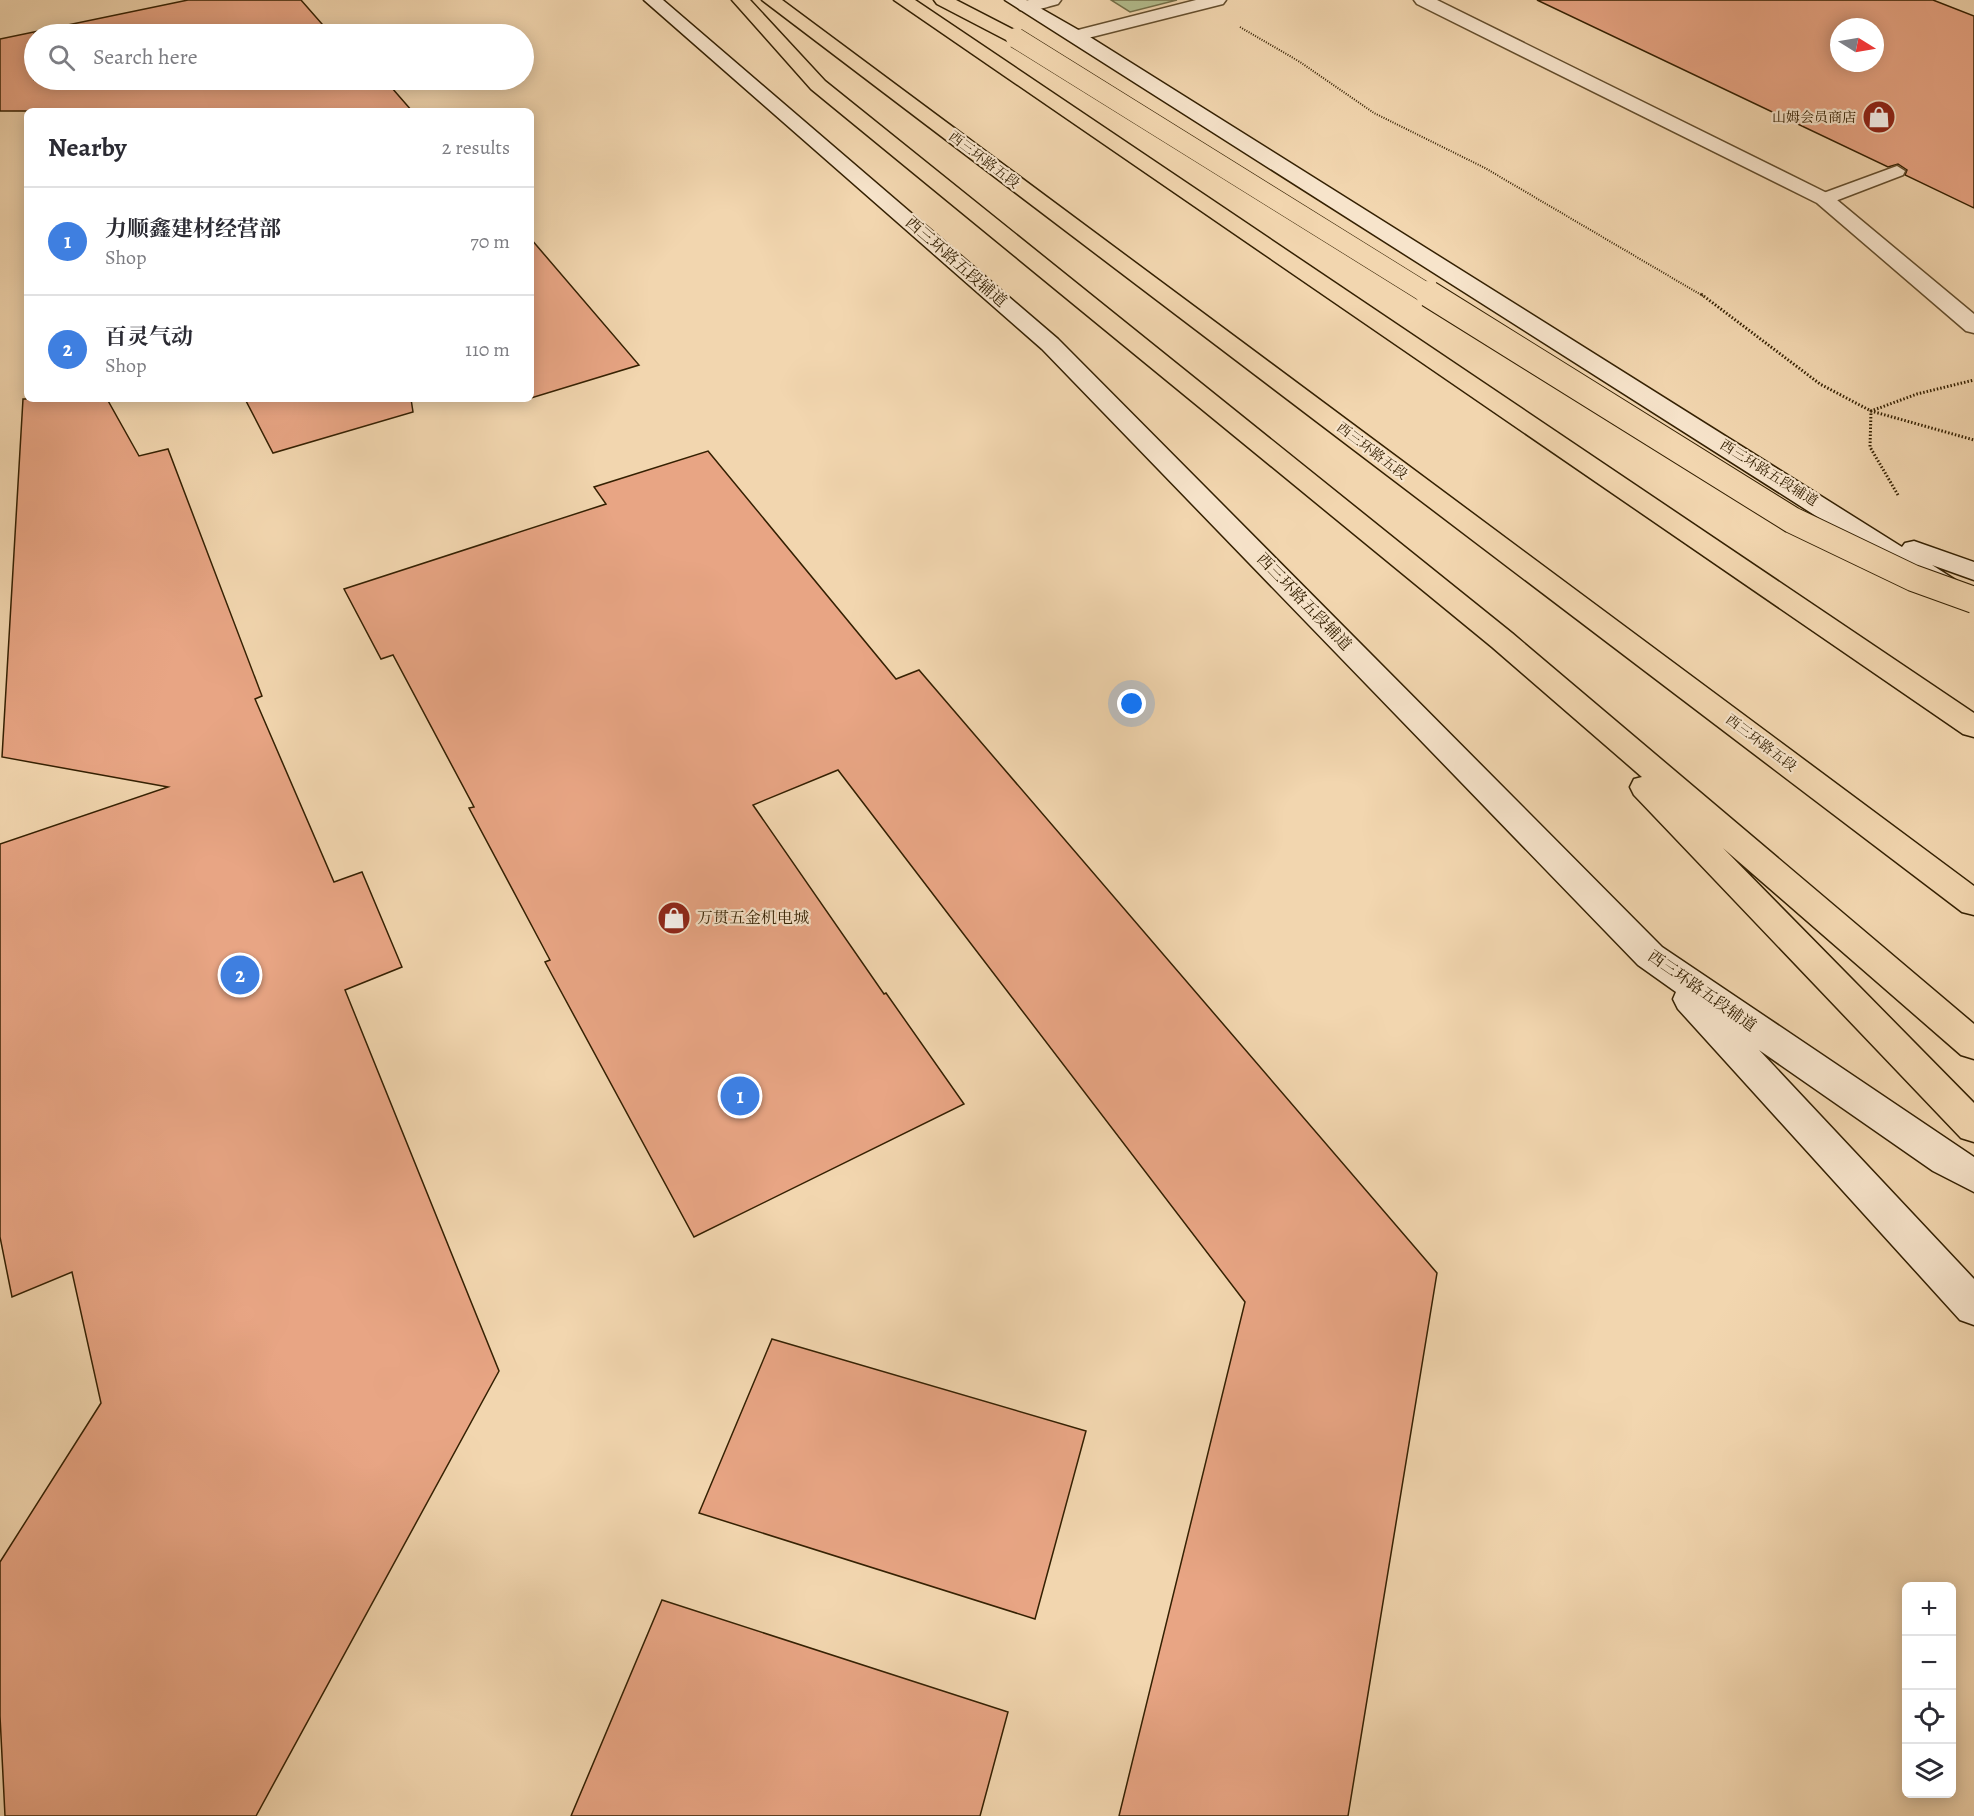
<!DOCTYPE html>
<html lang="en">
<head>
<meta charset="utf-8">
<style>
	body { margin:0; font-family:Alegreya,"Noto Serif SC",serif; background:#f2f2f3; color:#2b2b33 }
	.controls { position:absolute; right:18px; bottom:18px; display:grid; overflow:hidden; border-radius:9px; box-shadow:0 3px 15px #0003 }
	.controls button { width:54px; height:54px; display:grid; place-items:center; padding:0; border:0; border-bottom:2px solid #e1e1e2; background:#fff; color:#2b2b33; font:30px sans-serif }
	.compass { position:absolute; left:1830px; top:18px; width:54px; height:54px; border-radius:50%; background:#fff; box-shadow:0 3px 15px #0003; rotate:101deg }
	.you { position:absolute; left:1132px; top:704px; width:21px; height:21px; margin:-15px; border:4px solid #fff; border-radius:50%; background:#1a73e8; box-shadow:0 0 0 9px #1a73e833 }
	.badge { display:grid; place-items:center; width:39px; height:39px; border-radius:50%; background:#d93025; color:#fff; font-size:20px; font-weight:700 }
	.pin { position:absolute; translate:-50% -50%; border:3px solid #fff; box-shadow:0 2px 6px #0006 }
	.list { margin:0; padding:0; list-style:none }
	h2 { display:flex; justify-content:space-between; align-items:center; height:78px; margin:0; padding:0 24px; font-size:26px }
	h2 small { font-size:20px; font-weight:400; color:#7c7c81 }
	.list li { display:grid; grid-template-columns:39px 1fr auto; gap:18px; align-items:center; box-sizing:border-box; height:108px; padding:0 24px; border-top:2px solid #e1e1e2 }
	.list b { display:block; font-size:22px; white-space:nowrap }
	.list p { margin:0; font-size:20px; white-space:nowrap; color:#7c7c81 }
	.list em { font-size:20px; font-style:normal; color:#7c7c81 }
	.icon { flex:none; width:33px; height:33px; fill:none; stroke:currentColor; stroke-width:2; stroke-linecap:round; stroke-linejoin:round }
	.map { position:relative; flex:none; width:1974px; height:1816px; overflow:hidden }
	.search { position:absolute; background:#fff; box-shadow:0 3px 15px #0003; left:24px; top:24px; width:510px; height:66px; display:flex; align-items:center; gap:15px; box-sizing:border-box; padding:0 21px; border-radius:33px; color:#7c7c81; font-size:22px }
	.panel { position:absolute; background:#fff; box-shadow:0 3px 15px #0003; left:24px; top:108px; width:510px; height:294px; border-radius:9px }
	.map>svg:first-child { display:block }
</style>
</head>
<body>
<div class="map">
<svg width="1974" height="1816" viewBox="0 0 1974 1816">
	<rect width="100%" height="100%" fill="#f2d6af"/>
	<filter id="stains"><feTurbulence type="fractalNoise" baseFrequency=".00333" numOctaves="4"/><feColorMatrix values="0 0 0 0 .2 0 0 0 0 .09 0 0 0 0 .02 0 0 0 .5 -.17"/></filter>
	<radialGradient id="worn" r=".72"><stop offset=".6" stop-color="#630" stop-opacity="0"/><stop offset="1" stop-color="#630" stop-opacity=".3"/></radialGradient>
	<!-- green -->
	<path fill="#b4bf90" stroke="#747049" stroke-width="1.5" d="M1111 0H1177L1130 12Z"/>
	<!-- building -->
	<g fill="#e8a584" stroke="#342002" stroke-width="1.5" fill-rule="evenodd">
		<path d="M188 0H301L329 32 342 29 347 34H34V80H385L412 111H0V39Z"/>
		<path d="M1537 0H1933L1974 16V208L1905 175 1907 170 1898 164 1888 167ZM1839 27H1875V63H1839Z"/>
		<path d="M531 239 639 365 531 398Z"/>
		<path d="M23 399H107L139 456 168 449 262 696 255 699 334 882 362 872 402 967 345 990 499 1371 256 1816H5L0 1716V1562L101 1403 72 1272 12 1297 0 1237V844L168 787 2 757Z"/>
		<path d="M245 399H411L413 412 273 453Z"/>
		<path d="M708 451 896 679 919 670 1437 1273 1348 1816H1119L1245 1302 838 770 753 805 884 994 886 993 964 1104 694 1237 545 962 550 960 469 808 474 807 393 655 381 659 344 589 606 504 594 487Z"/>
		<path d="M772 1339 1086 1431 1035 1619 699 1513Z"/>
		<path d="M662 1600 1008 1712 980 1816H571Z"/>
	</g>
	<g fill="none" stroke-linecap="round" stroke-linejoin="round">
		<!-- lane casing -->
		<g stroke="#644e2d" stroke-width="3">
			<path id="lane" d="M1897 166 1905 171 1903 175 1830 203H1818L1816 199 1818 195Z"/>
		</g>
		<!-- street casing -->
		<g stroke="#644e2d" stroke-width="3">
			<g id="street">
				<path d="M1029 0H1061L1058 4C1046 7 1032 13 1020 10L1017 6 1020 2Z"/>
				<path d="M1196 0H1226L1223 4 1076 41 1070 40 1067 36 1070 32Z"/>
				<path d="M1414 0H1437L1831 195 1974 314V333L1966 331 1817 203 1417 4Z"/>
			</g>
		</g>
		<!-- secondary casing -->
		<g stroke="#342002" stroke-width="3">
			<g id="secondary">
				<path d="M644 0H663L1058 339 1662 947 1974 1157V1192L1933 1171 1759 1050 1974 1279V1325L1960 1320 1678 1009 1673 999 1676 992 1638 965 1042 349Z"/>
				<path d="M1005 0H1026L1082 32 1902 547 1905 543 1914 541 1974 562V580L1932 565 1957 581 1961 587 1957 593 1947 596 1937 593Z"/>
			</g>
		</g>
		<!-- highway casing -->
		<g stroke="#342002" stroke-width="3">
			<g id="highway">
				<path d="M732 0H750L825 81 1512 633 1974 1024V1059L1961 1055 1723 848 1974 1103V1142L1961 1138 1634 795 1630 787 1634 779 1642 777 1492 647 811 89Z"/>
				<path d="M762 0H782L1974 886V915L1962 912Z"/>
				<path d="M894 0H915L1974 713V737L1963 734Z"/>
				<path d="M934 0H956L1022 34 1025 38 1022 42H1010L937 4Z"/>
			</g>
		</g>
		<!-- path-far1 -->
		<path stroke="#342002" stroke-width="2" stroke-dasharray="1 1.5" stroke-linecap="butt" d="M1240 27 1300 62 1374 113 1485 168 1703 296"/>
		<!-- path -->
		<g stroke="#342002" stroke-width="3" stroke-dasharray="1.5 2" stroke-linecap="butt">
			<path d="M1701 294 1820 384 1871 411 1974 440"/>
			<path d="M1898 495 1870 447 1871 411 1917 394 1974 380"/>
		</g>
		<!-- lane -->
		<use href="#lane" fill="#f7e4cb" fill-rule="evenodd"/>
		<!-- street -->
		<use href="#street" fill="#f7e4cb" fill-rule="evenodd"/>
		<!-- secondary -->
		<use href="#secondary" fill="#f7e4cb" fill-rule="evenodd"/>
		<!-- highway -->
		<use href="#highway" fill="#f2d6af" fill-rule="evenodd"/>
		<!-- highway-bridge-far1 casing -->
		<g stroke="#342002" stroke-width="21" stroke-linecap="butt">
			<path id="highway-bridge-far1" d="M1016 38 1431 296"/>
		</g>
		<!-- highway-bridge casing -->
		<g stroke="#342002" stroke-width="28" stroke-linecap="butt">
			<path id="highway-bridge" d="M1429 294 1792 520 1913 578 1974 600"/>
		</g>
		<!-- highway-bridge-far1 -->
		<use href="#highway-bridge-far1" stroke="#f2d6af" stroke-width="20"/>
		<!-- highway-bridge -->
		<use href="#highway-bridge" stroke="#f2d6af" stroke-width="26"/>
	</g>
	<!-- icons -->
	<defs>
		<g id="shop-disc" transform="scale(1.725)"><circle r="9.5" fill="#8f2418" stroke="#f7e4cb"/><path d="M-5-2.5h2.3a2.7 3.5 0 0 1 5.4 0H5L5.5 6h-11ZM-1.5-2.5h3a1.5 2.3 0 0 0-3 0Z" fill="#fff"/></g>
	</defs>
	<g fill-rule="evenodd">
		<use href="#shop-disc" x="1879" y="117"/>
		<use href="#shop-disc" x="674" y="918"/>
	</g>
	<g text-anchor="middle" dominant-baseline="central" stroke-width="4.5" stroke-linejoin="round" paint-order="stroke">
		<!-- far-poi labels -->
		<g font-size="14" fill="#342002" stroke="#f7e4cb" text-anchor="end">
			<text x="1856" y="117">山姆会员商店</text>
		</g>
		<!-- far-street labels -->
		<g font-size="14" fill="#342002" stroke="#f7e4cb">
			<text transform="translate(984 160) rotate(37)">西三环路五段</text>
			<text transform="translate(1372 451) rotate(37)">西三环路五段</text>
			<text transform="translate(1769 473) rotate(32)">西三环路五段辅道</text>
			<text transform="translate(1761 743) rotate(37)">西三环路五段</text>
		</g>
		<!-- street labels -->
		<g font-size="16" fill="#342002" stroke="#f7e4cb">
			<text transform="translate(956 262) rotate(41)">西三环路五段辅道</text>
			<text transform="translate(1304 602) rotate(46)">西三环路五段辅道</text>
			<text transform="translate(1702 991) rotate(35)">西三环路五段辅道</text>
		</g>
		<!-- poi labels -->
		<g font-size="16" fill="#342002" stroke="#f7e4cb" text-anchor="start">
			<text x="697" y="918">万贯五金机电城</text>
		</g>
	</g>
	<rect width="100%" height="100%" filter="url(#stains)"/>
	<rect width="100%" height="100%" fill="url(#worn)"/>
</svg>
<div class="controls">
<button>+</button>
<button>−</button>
<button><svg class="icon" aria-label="locate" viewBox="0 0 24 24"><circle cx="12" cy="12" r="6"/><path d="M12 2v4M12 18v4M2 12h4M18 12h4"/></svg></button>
<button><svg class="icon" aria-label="layers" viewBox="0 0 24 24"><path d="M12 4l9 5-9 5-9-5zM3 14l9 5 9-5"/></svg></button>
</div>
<svg class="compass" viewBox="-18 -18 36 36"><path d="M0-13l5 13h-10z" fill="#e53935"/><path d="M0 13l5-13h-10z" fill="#7c7c81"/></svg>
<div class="you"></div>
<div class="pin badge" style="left:740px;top:1096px;background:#3f7fe0">1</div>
<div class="pin badge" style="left:240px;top:975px;background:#3f7fe0">2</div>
<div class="search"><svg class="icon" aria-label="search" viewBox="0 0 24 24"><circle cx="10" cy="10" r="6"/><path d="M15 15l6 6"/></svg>Search here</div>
<section class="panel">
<h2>Nearby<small>2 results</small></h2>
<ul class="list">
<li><span class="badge" style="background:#3f7fe0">1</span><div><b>力顺鑫建材经营部</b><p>Shop</p></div><em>70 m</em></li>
<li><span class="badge" style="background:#3f7fe0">2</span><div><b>百灵气动</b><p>Shop</p></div><em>110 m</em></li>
</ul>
</section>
</div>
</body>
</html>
